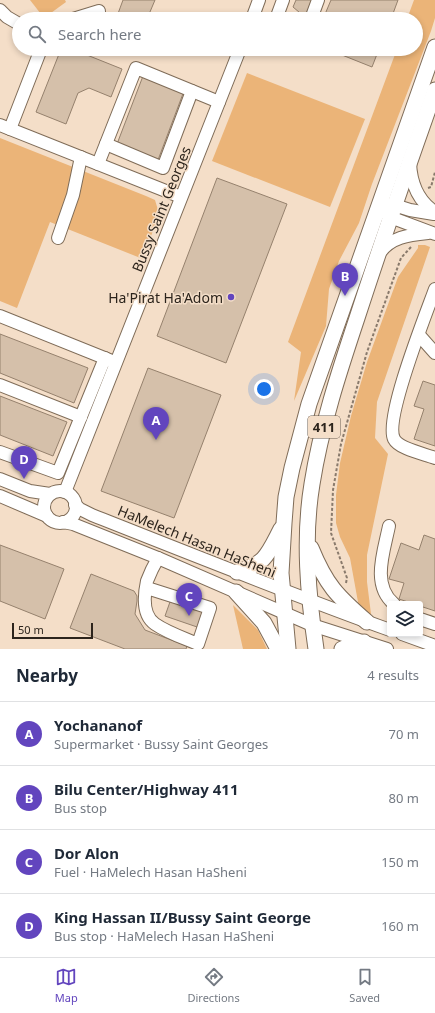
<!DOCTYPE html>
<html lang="en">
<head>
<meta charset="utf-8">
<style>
	body { margin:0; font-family:"Noto Sans",sans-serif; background:#f2f2f3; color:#1f2937 }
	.controls { position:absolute; right:12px; bottom:12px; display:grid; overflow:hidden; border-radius:4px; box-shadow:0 2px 6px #0003 }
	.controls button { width:36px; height:36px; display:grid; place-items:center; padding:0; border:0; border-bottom:1px solid #e0e1e3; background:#fff; color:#1f2937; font:20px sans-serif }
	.scale { position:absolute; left:12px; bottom:10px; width:81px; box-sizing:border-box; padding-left:4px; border:2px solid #2c241c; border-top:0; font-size:11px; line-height:14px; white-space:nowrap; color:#2c241c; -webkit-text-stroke:3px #f4dec8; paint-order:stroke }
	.you { position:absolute; left:264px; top:389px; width:14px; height:14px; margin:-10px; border:3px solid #fff; border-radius:50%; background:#1a73e8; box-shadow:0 0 0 6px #1a73e833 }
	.badge { display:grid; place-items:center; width:26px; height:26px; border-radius:50%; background:#6245be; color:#fff; font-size:13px; font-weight:700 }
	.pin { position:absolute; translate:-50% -33px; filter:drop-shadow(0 1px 2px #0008) }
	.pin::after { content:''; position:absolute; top:21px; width:14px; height:12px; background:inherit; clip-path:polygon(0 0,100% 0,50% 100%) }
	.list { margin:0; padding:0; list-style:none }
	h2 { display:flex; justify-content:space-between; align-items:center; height:52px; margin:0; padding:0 16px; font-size:17px }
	h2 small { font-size:13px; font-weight:400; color:#747a83 }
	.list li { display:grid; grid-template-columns:26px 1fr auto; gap:12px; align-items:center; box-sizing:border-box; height:64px; padding:0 16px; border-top:1px solid #e0e1e3 }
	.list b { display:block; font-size:15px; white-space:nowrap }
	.list p { margin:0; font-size:13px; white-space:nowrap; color:#747a83 }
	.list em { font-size:13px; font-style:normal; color:#747a83 }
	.icon { flex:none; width:22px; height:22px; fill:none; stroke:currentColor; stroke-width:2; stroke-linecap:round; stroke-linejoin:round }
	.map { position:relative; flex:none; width:435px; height:649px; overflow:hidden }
	.search { position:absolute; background:#fff; box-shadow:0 2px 6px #0003; left:12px; right:12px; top:12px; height:44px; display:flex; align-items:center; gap:10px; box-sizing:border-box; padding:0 14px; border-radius:22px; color:#747a83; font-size:15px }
	.sheet { height:308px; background:#fff }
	nav { display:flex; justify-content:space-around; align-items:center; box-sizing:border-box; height:56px; border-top:1px solid #e0e1e3; background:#fff; font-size:11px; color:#747a83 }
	nav a { display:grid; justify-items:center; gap:2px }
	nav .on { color:#6245be }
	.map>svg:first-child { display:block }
</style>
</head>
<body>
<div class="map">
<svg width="435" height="649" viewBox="0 0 435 649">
	<rect width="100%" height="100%" fill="#f4dec8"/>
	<!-- green -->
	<g fill="#ebb478">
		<path d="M30 0H65L66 2 44 18Z"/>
		<path d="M414 0H435V18L431 31 372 184 359 223 339 261 329 289 326 326 294 401 301 352 288 342 397 49H416V19H407Z"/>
		<path d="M247 73 365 119 330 207 212 161Z"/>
		<path d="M0 138 146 196 155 200 158 210 157 219 143 259 50 222 17 308 0 301Z"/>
		<path d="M418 245H425L430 247 377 402 375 438 388 454 367 555V582L371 614 360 613 350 558 340 537 336 523V495L340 463 351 416 367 362 398 277 418 248Z"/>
		<path d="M233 605 258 630 267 649H243Z"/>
	</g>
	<!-- building -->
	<g fill="#d5c0aa" stroke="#95816d">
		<path d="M123 0H155L147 19H116Z"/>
		<path d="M296 0H312L306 18 293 7Z"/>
		<path d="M331 0H398L391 19H323Z"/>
		<path d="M61 49H72L122 69 111 97 89 88 78 93 66 124 36 112Z"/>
		<path d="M327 49H379L372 67Z"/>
		<path d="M143 76 184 91 158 160 117 144Z"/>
		<path d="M217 178 287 204 226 363 157 336Z"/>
		<path d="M0 334 88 368 74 403 0 373Z"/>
		<path d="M148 368 221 395 174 518 101 491Z"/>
		<path d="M423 381 435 385V446L414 439 424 409 414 406Z"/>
		<path d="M0 396 67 422 53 456 0 435Z"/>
		<path d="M424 535 435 539V611L420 606V604H414L399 599 404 583 389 579 401 543 419 550Z"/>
		<path d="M0 545 64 569 45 619 0 601Z"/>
		<path d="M91 574 134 591 137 596V601L135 614 145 630 187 646 186 649H125L70 628Z"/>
		<path d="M171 599 206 611 200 628 165 616Z"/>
	</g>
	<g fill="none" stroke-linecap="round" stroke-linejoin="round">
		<!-- minor casing -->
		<g stroke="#7f6c58" stroke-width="14">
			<g id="minor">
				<path d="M0 10 7 17 19 24"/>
				<path d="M73 19 99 11"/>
				<path d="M252 19 259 0"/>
				<path d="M276 19 283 0"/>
				<path d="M311 19 318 0"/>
				<path d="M0 125 181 197"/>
				<path d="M10 129 41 49"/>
				<path d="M106 144 163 168 192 91"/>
				<path d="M410 163C411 183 418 201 435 212"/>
				<path d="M98 164 136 68 219 102"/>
				<path d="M386 206 394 205 410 210 434 214"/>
				<path d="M384 212 390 217 435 234"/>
				<path d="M58 238 73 195 81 157"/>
				<path d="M379 254C390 237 409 235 428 233"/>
				<path d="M435 289C426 314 384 419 394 439 399 449 425 454 435 458"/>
				<path d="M0 316 112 361"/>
				<path d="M419 335 435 353"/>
				<path d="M0 385 81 417"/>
				<path d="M0 452 58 473 105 358"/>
				<path d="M0 479 30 491 50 494"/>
				<circle cx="60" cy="507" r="16"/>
				<path d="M65 492 240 49"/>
				<path d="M0 496 47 516"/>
				<path d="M75 505 80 509 92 515C191 554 290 594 390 630"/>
				<path d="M63 522 73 524 158 558 312 625 387 649"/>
				<path d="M389 526C384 551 371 585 394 604"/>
				<path d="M147 588 210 608 198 644C184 638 168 633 155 624 142 615 144 595 147 581 150 573 154 565 158 558"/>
				<path d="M420 619 435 624"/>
				<path d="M402 634 435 646"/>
			</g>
		</g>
		<!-- major casing -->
		<g stroke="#7f6c58" stroke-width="17">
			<g id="major">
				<path d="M311 548C326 585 337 596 367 622"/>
				<path d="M237 572C266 564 268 554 281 529"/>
				<path d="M236 592 264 623 278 649"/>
				<path d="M288 649 281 573 284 523 286 497 292 468 309 404 435 47"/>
				<path d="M316 649C308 595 303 538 312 484 321 427 339 372 357 318 382 241 408 166 435 90"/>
				<path d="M342 649 354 644 364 642"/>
			</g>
		</g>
		<!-- path -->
		<g stroke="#897a6c" stroke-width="2" stroke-dasharray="3 2" stroke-linecap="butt">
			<path d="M428 188 431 187 435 172"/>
			<path d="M346 583 347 578 331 533 333 490 341 444 367 352 401 258 411 247"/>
		</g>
		<!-- minor -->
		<use href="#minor" stroke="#fff" stroke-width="12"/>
		<!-- major -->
		<use href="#major" stroke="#fff" stroke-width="15"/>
	</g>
	<!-- markers -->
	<circle fill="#6245be" stroke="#f4dec8" stroke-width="1.5" cx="231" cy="297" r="4"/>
	<g text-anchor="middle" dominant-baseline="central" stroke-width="3" stroke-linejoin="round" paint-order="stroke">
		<!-- shield labels -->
		<rect fill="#f4dec8" stroke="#685c50" stroke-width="1" x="308" y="416" width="32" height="22" rx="3"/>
		<g font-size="13" font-weight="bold" fill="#2c241c">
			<text x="324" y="427">411</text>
		</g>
		<!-- street labels -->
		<g font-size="14" fill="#2c241c" stroke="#f4dec8">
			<text transform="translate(161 209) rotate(-68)">Bussy Saint Georges</text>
			<text transform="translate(197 541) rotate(22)">HaMelech Hasan HaSheni</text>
		</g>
		<!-- poi labels -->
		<g font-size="14" fill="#2c241c" stroke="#f4dec8" text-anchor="end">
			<text x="223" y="297">Ha'Pirat Ha'Adom</text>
		</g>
	</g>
</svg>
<div class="controls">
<button><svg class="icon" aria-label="layers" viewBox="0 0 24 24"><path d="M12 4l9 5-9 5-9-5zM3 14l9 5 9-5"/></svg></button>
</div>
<div class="scale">50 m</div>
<div class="you"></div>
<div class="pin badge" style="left:156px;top:440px">A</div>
<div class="pin badge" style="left:345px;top:296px">B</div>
<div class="pin badge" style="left:189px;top:616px">C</div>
<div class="pin badge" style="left:24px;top:479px">D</div>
<div class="search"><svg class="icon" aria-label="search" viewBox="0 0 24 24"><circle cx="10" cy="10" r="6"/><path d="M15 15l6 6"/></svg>Search here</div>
</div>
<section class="sheet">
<h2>Nearby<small>4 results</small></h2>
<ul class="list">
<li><span class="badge">A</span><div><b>Yochananof</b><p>Supermarket · Bussy Saint Georges</p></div><em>70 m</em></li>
<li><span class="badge">B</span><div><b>Bilu Center/Highway 411</b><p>Bus stop</p></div><em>80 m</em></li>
<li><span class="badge">C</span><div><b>Dor Alon</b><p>Fuel · HaMelech Hasan HaSheni</p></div><em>150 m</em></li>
<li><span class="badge">D</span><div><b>King Hassan II/Bussy Saint George</b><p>Bus stop · HaMelech Hasan HaSheni</p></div><em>160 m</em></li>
</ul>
</section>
<nav>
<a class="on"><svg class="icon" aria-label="map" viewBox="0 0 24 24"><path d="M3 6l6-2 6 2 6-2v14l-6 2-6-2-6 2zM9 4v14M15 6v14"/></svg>Map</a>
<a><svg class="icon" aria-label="directions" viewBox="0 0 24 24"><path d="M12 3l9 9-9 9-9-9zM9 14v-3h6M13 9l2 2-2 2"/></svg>Directions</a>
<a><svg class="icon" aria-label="saved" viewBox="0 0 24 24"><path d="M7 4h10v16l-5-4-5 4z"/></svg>Saved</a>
</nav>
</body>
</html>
